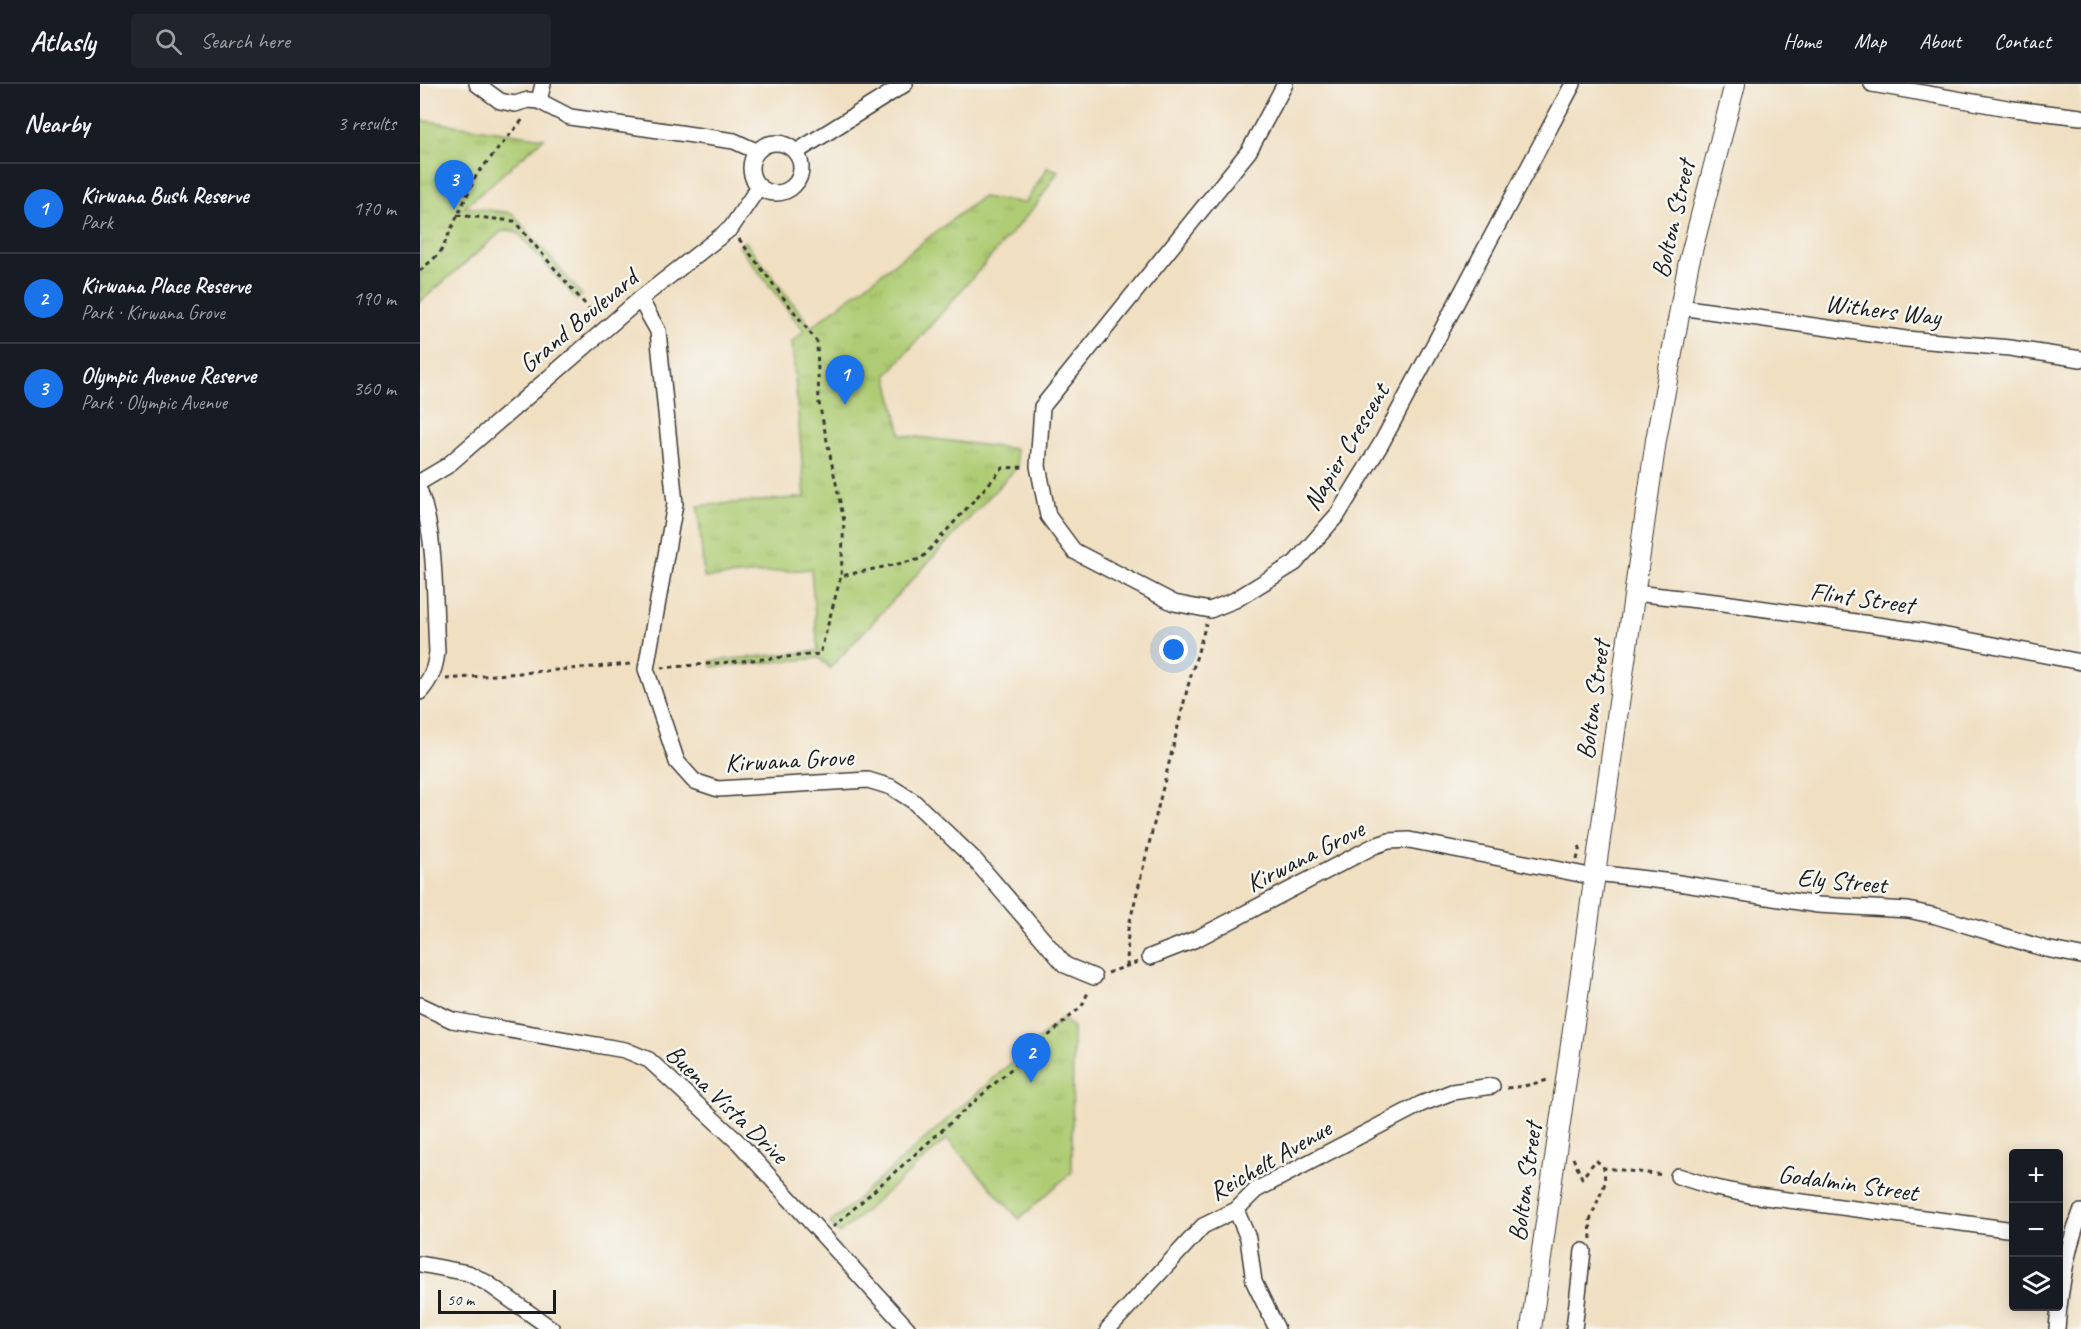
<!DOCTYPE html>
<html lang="en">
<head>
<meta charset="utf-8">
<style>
	body { margin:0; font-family:Caveat,sans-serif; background:#20242c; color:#f1f3f6 }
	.controls { position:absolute; right:18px; bottom:18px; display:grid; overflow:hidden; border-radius:6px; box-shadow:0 3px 15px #0003 }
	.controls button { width:54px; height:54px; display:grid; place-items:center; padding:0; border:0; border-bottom:2px solid #363941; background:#171b24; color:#f1f3f6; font:30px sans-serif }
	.scale { position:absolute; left:18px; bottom:15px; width:118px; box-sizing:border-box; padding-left:6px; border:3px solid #1c1c1c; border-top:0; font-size:16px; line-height:21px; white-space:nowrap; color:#1c1c1c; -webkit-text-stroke:4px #f6f6f2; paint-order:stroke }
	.you { position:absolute; left:754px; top:566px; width:21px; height:21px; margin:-15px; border:4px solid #fff; border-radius:50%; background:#1a73e8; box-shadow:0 0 0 9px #1a73e833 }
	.badge { display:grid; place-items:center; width:39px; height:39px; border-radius:50%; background:#1a73e8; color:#fff; font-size:20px; font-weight:700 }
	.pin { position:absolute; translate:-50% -50px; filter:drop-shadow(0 2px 3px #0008) }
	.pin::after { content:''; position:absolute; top:32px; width:21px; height:18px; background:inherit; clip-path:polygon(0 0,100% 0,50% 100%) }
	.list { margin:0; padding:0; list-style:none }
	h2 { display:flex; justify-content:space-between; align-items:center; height:78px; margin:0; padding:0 24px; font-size:26px }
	h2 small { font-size:20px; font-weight:400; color:#9ea1a6 }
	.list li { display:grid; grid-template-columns:39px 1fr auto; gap:18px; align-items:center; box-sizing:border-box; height:90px; padding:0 24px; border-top:2px solid #363941 }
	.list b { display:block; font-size:22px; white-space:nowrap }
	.list p { margin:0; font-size:20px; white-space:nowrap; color:#9ea1a6 }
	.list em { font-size:20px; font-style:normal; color:#9ea1a6 }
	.icon { flex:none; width:33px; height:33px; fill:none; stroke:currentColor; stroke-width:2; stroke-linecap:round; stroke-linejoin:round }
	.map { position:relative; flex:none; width:1661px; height:1245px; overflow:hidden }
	header { display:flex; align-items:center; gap:36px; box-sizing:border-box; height:84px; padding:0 30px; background:#171b24; border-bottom:2px solid #363941 }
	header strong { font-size:28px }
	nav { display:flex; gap:33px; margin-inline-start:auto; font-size:21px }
	.search { width:420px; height:54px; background:#20242c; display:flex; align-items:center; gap:15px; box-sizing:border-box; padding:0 21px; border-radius:6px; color:#9ea1a6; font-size:22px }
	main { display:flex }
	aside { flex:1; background:#171b24 }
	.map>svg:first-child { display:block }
</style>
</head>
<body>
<header>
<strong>Atlasly</strong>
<div class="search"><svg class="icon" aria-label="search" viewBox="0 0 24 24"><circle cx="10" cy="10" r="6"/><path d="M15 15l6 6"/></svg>Search here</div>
<nav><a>Home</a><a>Map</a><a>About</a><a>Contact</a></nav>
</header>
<main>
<aside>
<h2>Nearby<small>3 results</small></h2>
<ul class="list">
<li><span class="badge">1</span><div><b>Kirwana Bush Reserve</b><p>Park</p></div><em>170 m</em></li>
<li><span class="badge">2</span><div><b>Kirwana Place Reserve</b><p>Park · Kirwana Grove</p></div><em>190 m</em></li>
<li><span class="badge">3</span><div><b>Olympic Avenue Reserve</b><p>Park · Olympic Avenue</p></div><em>360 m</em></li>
</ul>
</aside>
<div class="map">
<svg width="1661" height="1245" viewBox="0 0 1661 1245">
	<defs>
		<pattern id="park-tufts" width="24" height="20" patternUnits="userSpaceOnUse" patternTransform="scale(1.5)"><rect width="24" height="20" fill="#aecc73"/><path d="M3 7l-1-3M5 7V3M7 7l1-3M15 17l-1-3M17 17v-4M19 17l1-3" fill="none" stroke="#95af63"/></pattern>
	</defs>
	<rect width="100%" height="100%" fill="#f6f6f2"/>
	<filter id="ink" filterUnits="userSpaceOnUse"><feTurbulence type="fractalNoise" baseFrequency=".0167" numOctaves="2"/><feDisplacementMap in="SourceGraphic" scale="12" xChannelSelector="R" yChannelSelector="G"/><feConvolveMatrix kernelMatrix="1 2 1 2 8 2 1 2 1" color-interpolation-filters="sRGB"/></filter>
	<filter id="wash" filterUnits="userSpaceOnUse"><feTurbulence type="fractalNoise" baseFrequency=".008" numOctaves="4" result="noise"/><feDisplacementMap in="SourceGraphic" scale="24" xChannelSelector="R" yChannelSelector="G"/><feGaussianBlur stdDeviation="1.35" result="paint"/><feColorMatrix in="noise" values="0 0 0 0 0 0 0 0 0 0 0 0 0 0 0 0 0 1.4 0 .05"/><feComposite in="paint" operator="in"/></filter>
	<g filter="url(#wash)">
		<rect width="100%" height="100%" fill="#f0dfc1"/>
		<!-- park -->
		<g fill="url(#park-tufts)" stroke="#657448" stroke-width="1.5">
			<path d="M0 36 124 54 45 123 92 129 162 211 157 216 99 150 90 146 81 148 0 218Z"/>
			<path d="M628 83 638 87 617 120 467 291 481 351 595 365 598 382 410 584 399 574 292 583 291 577 398 567 391 485 284 494 278 422 385 413 372 258 384 247 319 162 325 157 391 243 562 113 605 119Z"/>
			<path d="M642 934 653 943 652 1088 599 1135 527 1055 419 1150 410 1139Z"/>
		</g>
	</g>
	<g filter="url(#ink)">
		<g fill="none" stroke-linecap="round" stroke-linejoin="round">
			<!-- minor casing -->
			<g stroke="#3c3935" stroke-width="18">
				<g id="minor">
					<path d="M57 0 80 17 95 20 108 16 119 17 150 33 314 57 336 67"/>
					<path d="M865 0 829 67 622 323 618 382 628 432 654 467 754 519 790 526 815 516 875 479 918 430 961 360 1153 0"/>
					<path d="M1452 0 1593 25 1661 33"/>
					<path d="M119 17 123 0"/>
					<circle cx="356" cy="84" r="25"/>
					<path d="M376 68 485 0"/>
					<path d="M220 215 238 247 255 420 226 585 257 678 274 697 298 705 448 696 471 703 493 717 554 775 645 881 674 893"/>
					<path d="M1260 223 1486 255 1590 264 1661 275"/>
					<path d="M0 398 27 382 220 215 311 144 338 104"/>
					<path d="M0 408C17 455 14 518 17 568 15 585 11 595 0 608"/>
					<path d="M1215 509 1304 519 1506 548 1661 578"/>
					<path d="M1176 789 1252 798 1398 821 1488 826 1516 832 1626 865 1661 872"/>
					<path d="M730 873 776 855 954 762 969 757 989 756 1175 793"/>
					<path d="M0 921 32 936 205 966 229 976 319 1059 488 1245"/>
					<path d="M1258 1092 1296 1104 1330 1111 1594 1146"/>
					<path d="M816 1126 828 1154 834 1198 857 1245"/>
					<path d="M0 1180 48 1189 67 1199 132 1245"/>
					<path d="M688 1245 783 1142 816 1126 836 1106 1001 1020 1032 1008 1072 1002"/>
					<path d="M1154 1245 1163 1167"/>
					<path d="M1637 1245C1640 1205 1646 1165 1661 1128"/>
				</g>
			</g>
			<!-- major casing -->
			<g stroke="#3c3935" stroke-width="22">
				<path id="major" d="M1111 1245 1236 356 1268 182 1315 0"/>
			</g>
			<!-- path -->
			<g stroke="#3c3935" stroke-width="3" stroke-dasharray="4.5 4.5" stroke-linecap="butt">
				<path d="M37 131 94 137 177 234"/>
				<path d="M319 155 397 258 399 319 424 437 421 492 501 475 583 384 605 383"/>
				<path d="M0 187 20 169 57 90 104 34"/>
				<path d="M241 584 400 570 421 492"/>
				<path d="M26 595 211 580"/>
				<path d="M1157 776 1160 762"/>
				<path d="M707 883 708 845 768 602 786 540"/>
				<path d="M688 889 718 878"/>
				<path d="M1087 1004 1104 1002 1128 996"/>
				<path d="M1153 1074 1162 1094 1176 1076 1184 1084 1244 1091"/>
				<path d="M413 1143 662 922 669 906"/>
				<path d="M1171 1155 1170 1136 1185 1099 1184 1084"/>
			</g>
			<!-- minor -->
			<use href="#minor" stroke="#fff" stroke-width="15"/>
			<!-- major -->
			<use href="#major" stroke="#fff" stroke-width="20"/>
		</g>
	</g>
	<g text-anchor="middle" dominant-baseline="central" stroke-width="5" stroke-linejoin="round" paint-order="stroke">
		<!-- street labels -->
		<g font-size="26" fill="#1c1c1c" stroke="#f6f6f2">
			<text transform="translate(1253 135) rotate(-77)">Bolton Street</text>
			<text transform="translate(1463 226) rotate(7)">Withers Way</text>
			<text transform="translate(158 237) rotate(-40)">Grand Boulevard</text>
			<text transform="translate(926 363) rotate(-59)">Napier Crescent</text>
			<text transform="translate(1442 514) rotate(8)">Flint Street</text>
			<text transform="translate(1173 616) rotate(-82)">Bolton Street</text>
			<text transform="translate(369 676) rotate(-3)">Kirwana Grove</text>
			<text transform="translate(885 772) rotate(-27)">Kirwana Grove</text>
			<text transform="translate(1422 797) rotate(5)">Ely Street</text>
			<text transform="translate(307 1020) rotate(44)">Buena Vista Drive</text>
			<text transform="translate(850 1076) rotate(-30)">Reichelt Avenue</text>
			<text transform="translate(1105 1098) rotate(-82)">Bolton Street</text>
			<text transform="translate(1428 1099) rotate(8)">Godalmin Street</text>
		</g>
	</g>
</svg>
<div class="controls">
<button>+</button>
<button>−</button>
<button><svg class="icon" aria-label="layers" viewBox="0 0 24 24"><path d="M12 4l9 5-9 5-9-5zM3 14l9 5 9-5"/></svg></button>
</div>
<div class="scale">50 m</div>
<div class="you"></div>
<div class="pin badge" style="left:425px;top:321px">1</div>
<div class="pin badge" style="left:611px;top:999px">2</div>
<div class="pin badge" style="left:34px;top:126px">3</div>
</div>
</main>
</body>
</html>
